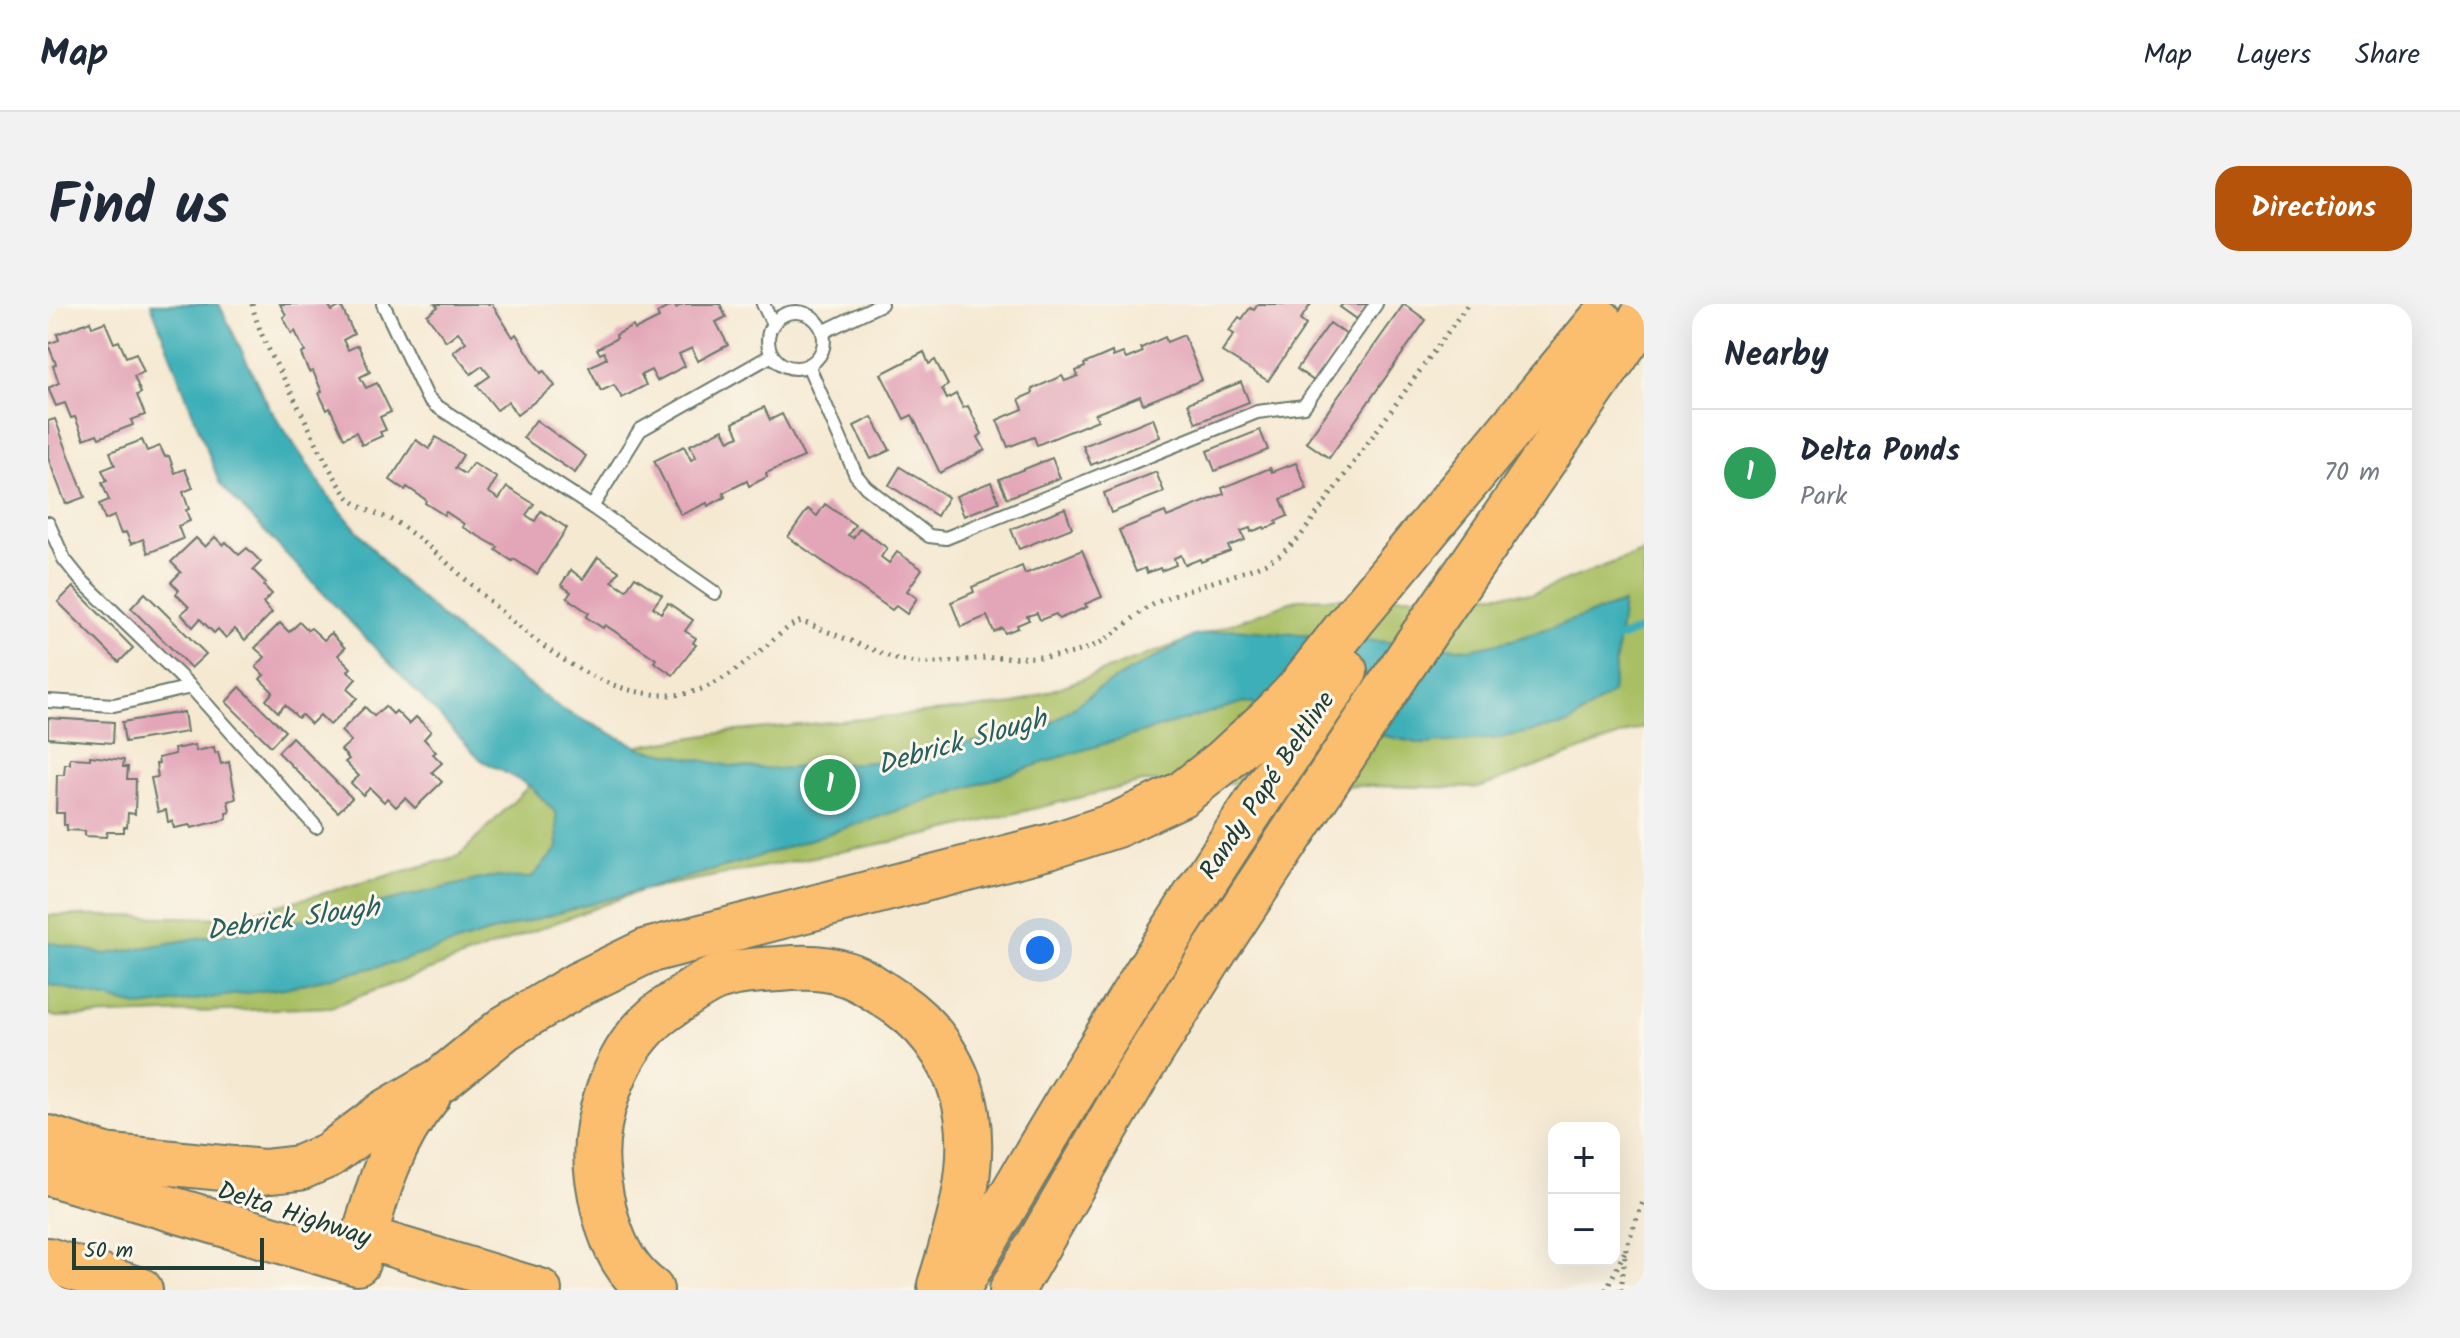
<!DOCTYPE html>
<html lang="en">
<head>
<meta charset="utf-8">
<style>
	body { margin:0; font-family:Kalam,sans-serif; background:#f2f2f3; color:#1f2937 }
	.controls { position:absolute; right:24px; bottom:24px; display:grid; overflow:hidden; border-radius:16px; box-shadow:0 8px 32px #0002 }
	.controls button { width:72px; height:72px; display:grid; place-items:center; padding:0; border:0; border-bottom:2px solid #e0e1e3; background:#fff; color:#1f2937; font:40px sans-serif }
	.scale { position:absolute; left:24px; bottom:20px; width:192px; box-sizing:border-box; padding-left:8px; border:4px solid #1f3d34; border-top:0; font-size:22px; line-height:28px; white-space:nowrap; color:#1f3d34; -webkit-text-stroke:6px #fbf7ec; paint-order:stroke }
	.you { position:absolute; left:992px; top:646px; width:28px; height:28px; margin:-20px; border:6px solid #fff; border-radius:50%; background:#1a73e8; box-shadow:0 0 0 12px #1a73e833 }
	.badge { display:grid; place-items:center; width:52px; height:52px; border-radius:50%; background:#b45309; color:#fff; font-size:26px; font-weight:700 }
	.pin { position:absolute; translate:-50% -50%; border:4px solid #fff; box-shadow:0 2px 8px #0006 }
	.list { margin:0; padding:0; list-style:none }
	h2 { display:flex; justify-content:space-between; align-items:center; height:104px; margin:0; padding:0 32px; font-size:34px }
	h2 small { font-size:26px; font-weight:400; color:#747a83 }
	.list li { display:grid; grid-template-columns:52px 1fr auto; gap:24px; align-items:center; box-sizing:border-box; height:128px; padding:0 32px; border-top:2px solid #e0e1e3 }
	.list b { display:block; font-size:30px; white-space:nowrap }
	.list p { margin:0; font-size:26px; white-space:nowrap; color:#747a83 }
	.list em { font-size:26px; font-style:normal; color:#747a83 }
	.map { position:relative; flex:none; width:1596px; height:986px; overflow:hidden; border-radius:24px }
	header { display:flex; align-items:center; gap:48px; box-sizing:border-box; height:112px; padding:0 40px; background:#fff; border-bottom:2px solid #e0e1e3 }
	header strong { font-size:38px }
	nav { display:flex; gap:44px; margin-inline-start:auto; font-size:28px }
	.intro { display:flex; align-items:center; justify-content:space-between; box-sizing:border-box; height:192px; padding:0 48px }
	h1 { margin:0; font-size:56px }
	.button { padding:20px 36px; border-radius:24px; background:#b45309; color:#fff; font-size:28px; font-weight:700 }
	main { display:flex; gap:48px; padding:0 48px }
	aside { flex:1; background:#fff; border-radius:24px; box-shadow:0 8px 32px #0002 }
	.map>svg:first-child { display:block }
</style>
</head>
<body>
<header>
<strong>Map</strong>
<nav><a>Map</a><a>Layers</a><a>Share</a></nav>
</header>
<div class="intro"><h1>Find us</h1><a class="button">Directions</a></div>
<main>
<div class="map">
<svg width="1596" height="986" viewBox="0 0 1596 986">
	<rect width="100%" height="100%" fill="#fbf7ec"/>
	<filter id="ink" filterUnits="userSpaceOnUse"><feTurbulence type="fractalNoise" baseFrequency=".0125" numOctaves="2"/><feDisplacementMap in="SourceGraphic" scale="16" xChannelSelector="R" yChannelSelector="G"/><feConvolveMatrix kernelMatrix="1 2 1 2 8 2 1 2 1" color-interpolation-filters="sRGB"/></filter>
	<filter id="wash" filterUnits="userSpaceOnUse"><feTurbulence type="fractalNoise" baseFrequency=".006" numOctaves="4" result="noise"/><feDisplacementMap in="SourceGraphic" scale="32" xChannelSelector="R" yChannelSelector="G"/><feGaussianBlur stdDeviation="1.8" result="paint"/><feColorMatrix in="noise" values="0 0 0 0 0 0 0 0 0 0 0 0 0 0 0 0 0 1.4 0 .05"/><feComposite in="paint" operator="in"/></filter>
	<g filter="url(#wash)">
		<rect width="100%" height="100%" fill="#f5e9d2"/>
		<!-- green -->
		<path fill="#a9bf64" stroke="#647e4c" stroke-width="2" d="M1596 247V423L1431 484 1095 478 879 531 595 586 283 703 8 713 0 710V611L185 614 411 552 508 455 678 428 967 400 1250 295 1485 289Z"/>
		<!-- water -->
		<path fill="#3eafb8" stroke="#2e7676" stroke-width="2" d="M103 0H171L220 101 281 193 347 271 414 331 513 405 595 445 683 462 729 465 850 456 914 440 996 425 1048 386 1146 332 1186 325 1422 345 1468 335 1575 299 1564 389 1521 420 1452 434 1374 440 1254 414 1197 398 1019 451 691 559 453 625 349 658 237 684 93 703 0 680V638L58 650 271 613 441 573 483 574 510 544 508 509 482 482 433 456 172 180Z"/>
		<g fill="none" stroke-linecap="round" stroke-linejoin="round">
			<!-- stream -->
			<path stroke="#3eafb8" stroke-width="8" d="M1562 338 1596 324"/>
		</g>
		<g id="blocks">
			<!-- building -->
			<g fill="#e3a6b8">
				<path d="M232 0H280L284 7 293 2 306 30 295 36 300 46 310 41 322 68 312 73 318 84 329 79 343 108 332 113 338 126 332 128 334 132 314 141 308 128 296 134 282 104 279 106 271 89 274 88 265 67 261 68 253 50 257 48 247 27 244 30 235 13 238 11Z"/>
				<path d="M387 0H444L465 33 468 30 493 69 496 67 507 82 469 111 460 98 449 106 429 81 442 72 434 62 423 70 405 48 418 38 410 28 398 37 379 11 390 3Z"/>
				<path d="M626 0 628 4 635 0H672L678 13 668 18 680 41 650 57 644 44 631 50 637 62 609 77 603 66 593 71 598 81 574 94 566 81 553 87 541 63 559 54 556 48 552 50 549 45 569 34 568 31 585 22 587 26 611 14 609 9Z"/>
				<path d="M1210 0H1263L1252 16 1258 21 1220 77 1174 48 1186 30 1181 27 1191 13 1194 15 1202 4 1206 6Z"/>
				<path d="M1295 0H1320L1309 15 1292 3Z"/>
				<path d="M1356 0 1378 16 1281 154 1258 138Z"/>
				<path d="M42 17 44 23 57 18 66 39 71 37 78 53 88 49 96 68 86 72 93 89 89 91 97 111 83 116 85 121 51 134 49 130 36 135 27 113 23 114 17 99 8 102 0 84 11 79 5 62 8 60 0 40 11 36 9 30Z"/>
				<path d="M1282 19 1299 31 1266 77 1249 65Z"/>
				<path d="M1136 31 1154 76 1095 100 1092 92 1047 110 1050 116 989 141 986 133 960 143 949 116 975 105 971 95 985 89 984 85 1014 72 1017 77 1030 72 1028 67 1037 63 1036 60 1064 48 1065 53 1075 49 1078 55 1095 48 1093 44 1117 33 1119 38Z"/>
				<path d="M876 48 881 60 887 56 900 81 894 85 899 95 908 90 915 104 920 102 934 130 930 133 937 146 892 169 864 111 856 115 833 70Z"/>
				<path d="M1193 78 1201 98 1148 119 1140 99Z"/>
				<path d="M716 103 722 116 734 110 756 153 718 169 719 173 701 182 699 177 675 189 677 193 660 202 659 199 633 211 606 157 636 142 643 156 648 153 642 141 675 125 681 137 691 132 685 119Z"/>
				<path d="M824 113 842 146 823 155 806 122Z"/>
				<path d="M1105 114 1112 133 1043 161 1035 142Z"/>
				<path d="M7 115 37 193 18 200 0 154V117Z"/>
				<path d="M488 116 538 152 527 169 475 134Z"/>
				<path d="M1212 126 1220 146 1167 167 1159 147Z"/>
				<path d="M388 133 415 151 407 164 417 170 425 159 449 174 440 188 451 195 459 183 486 200 478 211 487 217 493 207 519 224 489 270 466 255 464 257 448 246 450 243 414 223 416 220 398 208 396 211 377 199 378 196 359 183 357 186 342 176 368 136 381 145Z"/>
				<path d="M94 136 99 147 112 142 117 153 121 152 127 169 137 165 145 184 135 188 141 205 138 206 142 217 130 222 135 235 100 249 95 235 83 240 78 228 73 230 66 212 57 216 51 200 61 196 54 179 59 177 54 166 67 161 62 148Z"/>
				<path d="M1004 154 1012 174 959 194 951 175Z"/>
				<path d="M1248 159 1259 185 1233 195 1240 212 1228 217 1229 220 1217 225 1216 223 1203 228 1202 224 1193 227 1197 236 1180 242 1182 247 1153 258 1152 255 1137 261 1133 251 1126 254 1128 261 1113 267 1112 264 1099 269 1097 264 1088 268 1071 226 1117 208 1119 213 1176 190 1174 184 1222 164 1224 168Z"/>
				<path d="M852 163 900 193 889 212 841 181Z"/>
				<path d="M1108 168 1116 188 1063 209 1056 189Z"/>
				<path d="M943 178 951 198 916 212 908 192Z"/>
				<path d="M777 200 807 221 800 231 805 234 812 224 839 244 833 253 841 259 849 248 874 265 859 287 869 294 859 310 848 302 844 306 740 233 760 205 769 212Z"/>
				<path d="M1017 204 1024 224 971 245 963 225Z"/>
				<path d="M167 233 175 241 178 238 191 251 199 244 213 258 205 266 218 279 216 282 224 290 215 299 224 309 197 336 187 325 178 334 170 325 166 329 152 315 145 323 133 310 141 303 128 290 131 286 123 278 133 268 123 258 148 234 157 243Z"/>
				<path d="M1034 246 1054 293 1037 300 1039 303 1011 315 1008 310 992 316 989 309 979 312 981 316 969 321 970 324 957 329 954 324 946 328 939 312 913 323 903 298 926 288 924 283 974 262 977 270Z"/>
				<path d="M550 253 571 267 564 277 578 286 587 273 614 291 605 303 613 309 620 299 645 316 637 327 648 334 645 339 648 341 625 371 606 358 608 355 557 321 555 324 538 313 541 309 519 294 523 288 513 281 523 266 535 275Z"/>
				<path d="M25 283 85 344 71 358 10 298Z"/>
				<path d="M97 289 158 350 143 364 83 304Z"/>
				<path d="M252 318 260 326 263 324 276 336 283 329 297 344 290 351 303 364 300 367 308 375 299 385 309 394 282 421 272 411 263 420 254 411 250 414 237 401 230 408 218 396 225 388 212 375 216 371 208 363 217 353 207 344 232 319 241 328Z"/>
				<path d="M192 383 237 427 223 442 178 398Z"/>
				<path d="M337 402 345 410 348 407 361 420 368 413 383 427 376 435 388 448 385 450 394 459 384 468 394 478 367 504 357 494 348 503 339 494 336 498 322 484 315 491 303 479 311 472 297 458 301 455 293 446 303 437 293 427 317 403 326 412Z"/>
				<path d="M136 408 139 428 77 438 74 418Z"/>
				<path d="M0 414 66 418 65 439 0 434Z"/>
				<path d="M244 433 304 494 290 508 230 448Z"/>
				<path d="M147 441 148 447 166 443 167 449 170 448 173 460 181 458 188 495 180 497 182 508 178 509 179 515 143 524 142 521 126 524 124 517 120 518 118 506 110 508 103 474 110 473 108 460 111 459 110 454 127 450 126 445Z"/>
				<path d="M42 452 76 456 75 463H80L79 475H88L87 510 80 509 79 523H76V528H59L58 533 37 532V527L19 526V521H16V509H8L9 471H16L17 460H22V454L42 455Z"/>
			</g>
		</g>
	</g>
	<g filter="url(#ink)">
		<use href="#blocks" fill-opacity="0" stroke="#6a796b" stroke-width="2"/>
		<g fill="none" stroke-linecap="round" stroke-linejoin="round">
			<!-- service casing -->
			<g stroke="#6a796b" stroke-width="16">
				<g id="service">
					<path d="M335 0 379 93 387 101 544 203 667 289"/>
					<path d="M715 0 725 20"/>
					<circle cx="748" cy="36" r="28"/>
					<path d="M775 28 833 0"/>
					<path d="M760 61 808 171 818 183 881 232 898 234 1209 108 1256 102 1328 0"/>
					<path d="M544 203 592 126 724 51"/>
					<path d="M0 219 16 255 32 275 143 383 268 523"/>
					<path d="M0 397 66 401 143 383"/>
				</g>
			</g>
			<!-- trunk casing -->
			<g stroke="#6a796b" stroke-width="46">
				<path id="trunk" d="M316 933 492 986"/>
			</g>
			<!-- motorway casing -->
			<g stroke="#6a796b" stroke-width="48">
				<g id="motorway">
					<path d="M0 834 93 863"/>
					<path d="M64 853 215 868 251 864 281 851 338 808 393 776 457 724 531 680 599 647 1004 542 1068 521 1134 490 1176 457 1226 411 1248 388 1307 313 1552 17"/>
					<path d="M0 869 309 959C326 899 339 841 380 792"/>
					<path d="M0 956 92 986"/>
					<path d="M603 986C568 961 556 916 550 875 542 822 565 751 606 715 613 708 622 703 630 697 643 688 658 677 672 673 691 667 712 666 732 665 752 663 779 663 798 670 817 676 833 689 850 700 886 725 912 766 919 810 928 869 909 926 892 981"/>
					<path d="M909 986C1029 774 1159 568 1297 367"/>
					<path d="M964 986 1090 769 1166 648 1371 337 1596 11"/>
				</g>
			</g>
			<!-- path -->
			<g stroke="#6a796b" stroke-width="5" stroke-dasharray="2 6" stroke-linecap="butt">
				<path d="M204 0C211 33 231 64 246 94 263 126 277 161 298 190 310 206 335 210 351 220 433 277 514 393 624 391 670 390 708 349 742 322L753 317 848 355C878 364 909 356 939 354 973 352 1011 357 1043 343 1069 332 1087 308 1114 296 1148 281 1184 274 1218 259L1232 251 1252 233 1420 0"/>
				<path d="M1558 986 1577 947"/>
				<path d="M1573 986 1578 944 1596 895"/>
			</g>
			<!-- service -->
			<use href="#service" stroke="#fff" stroke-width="12"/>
			<!-- trunk -->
			<use href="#trunk" stroke="#fbbd6e" stroke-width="42"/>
			<!-- motorway -->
			<use href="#motorway" stroke="#fbbd6e" stroke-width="44"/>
		</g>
	</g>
	<g text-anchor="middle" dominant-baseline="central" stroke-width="6" stroke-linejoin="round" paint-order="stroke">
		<!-- street labels -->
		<g font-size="26" fill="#1f3d34" stroke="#fbf7ec">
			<text transform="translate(1220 482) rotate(-56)">Randy Papé Beltline</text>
			<text transform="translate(246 911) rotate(18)">Delta Highway</text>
		</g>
		<!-- water labels -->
		<g font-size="28" font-style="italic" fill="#285f5c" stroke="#fbf7ec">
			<text transform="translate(914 439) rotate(-16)">Debrick Slough</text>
			<text transform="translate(245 616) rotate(-8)">Debrick Slough</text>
		</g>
	</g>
</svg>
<div class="controls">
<button>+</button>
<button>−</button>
</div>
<div class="scale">50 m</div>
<div class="you"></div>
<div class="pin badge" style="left:782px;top:481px;background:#2e9e5b">1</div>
</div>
<aside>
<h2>Nearby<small></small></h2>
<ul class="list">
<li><span class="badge" style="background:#2e9e5b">1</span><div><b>Delta Ponds</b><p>Park</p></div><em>70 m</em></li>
</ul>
</aside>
</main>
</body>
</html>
